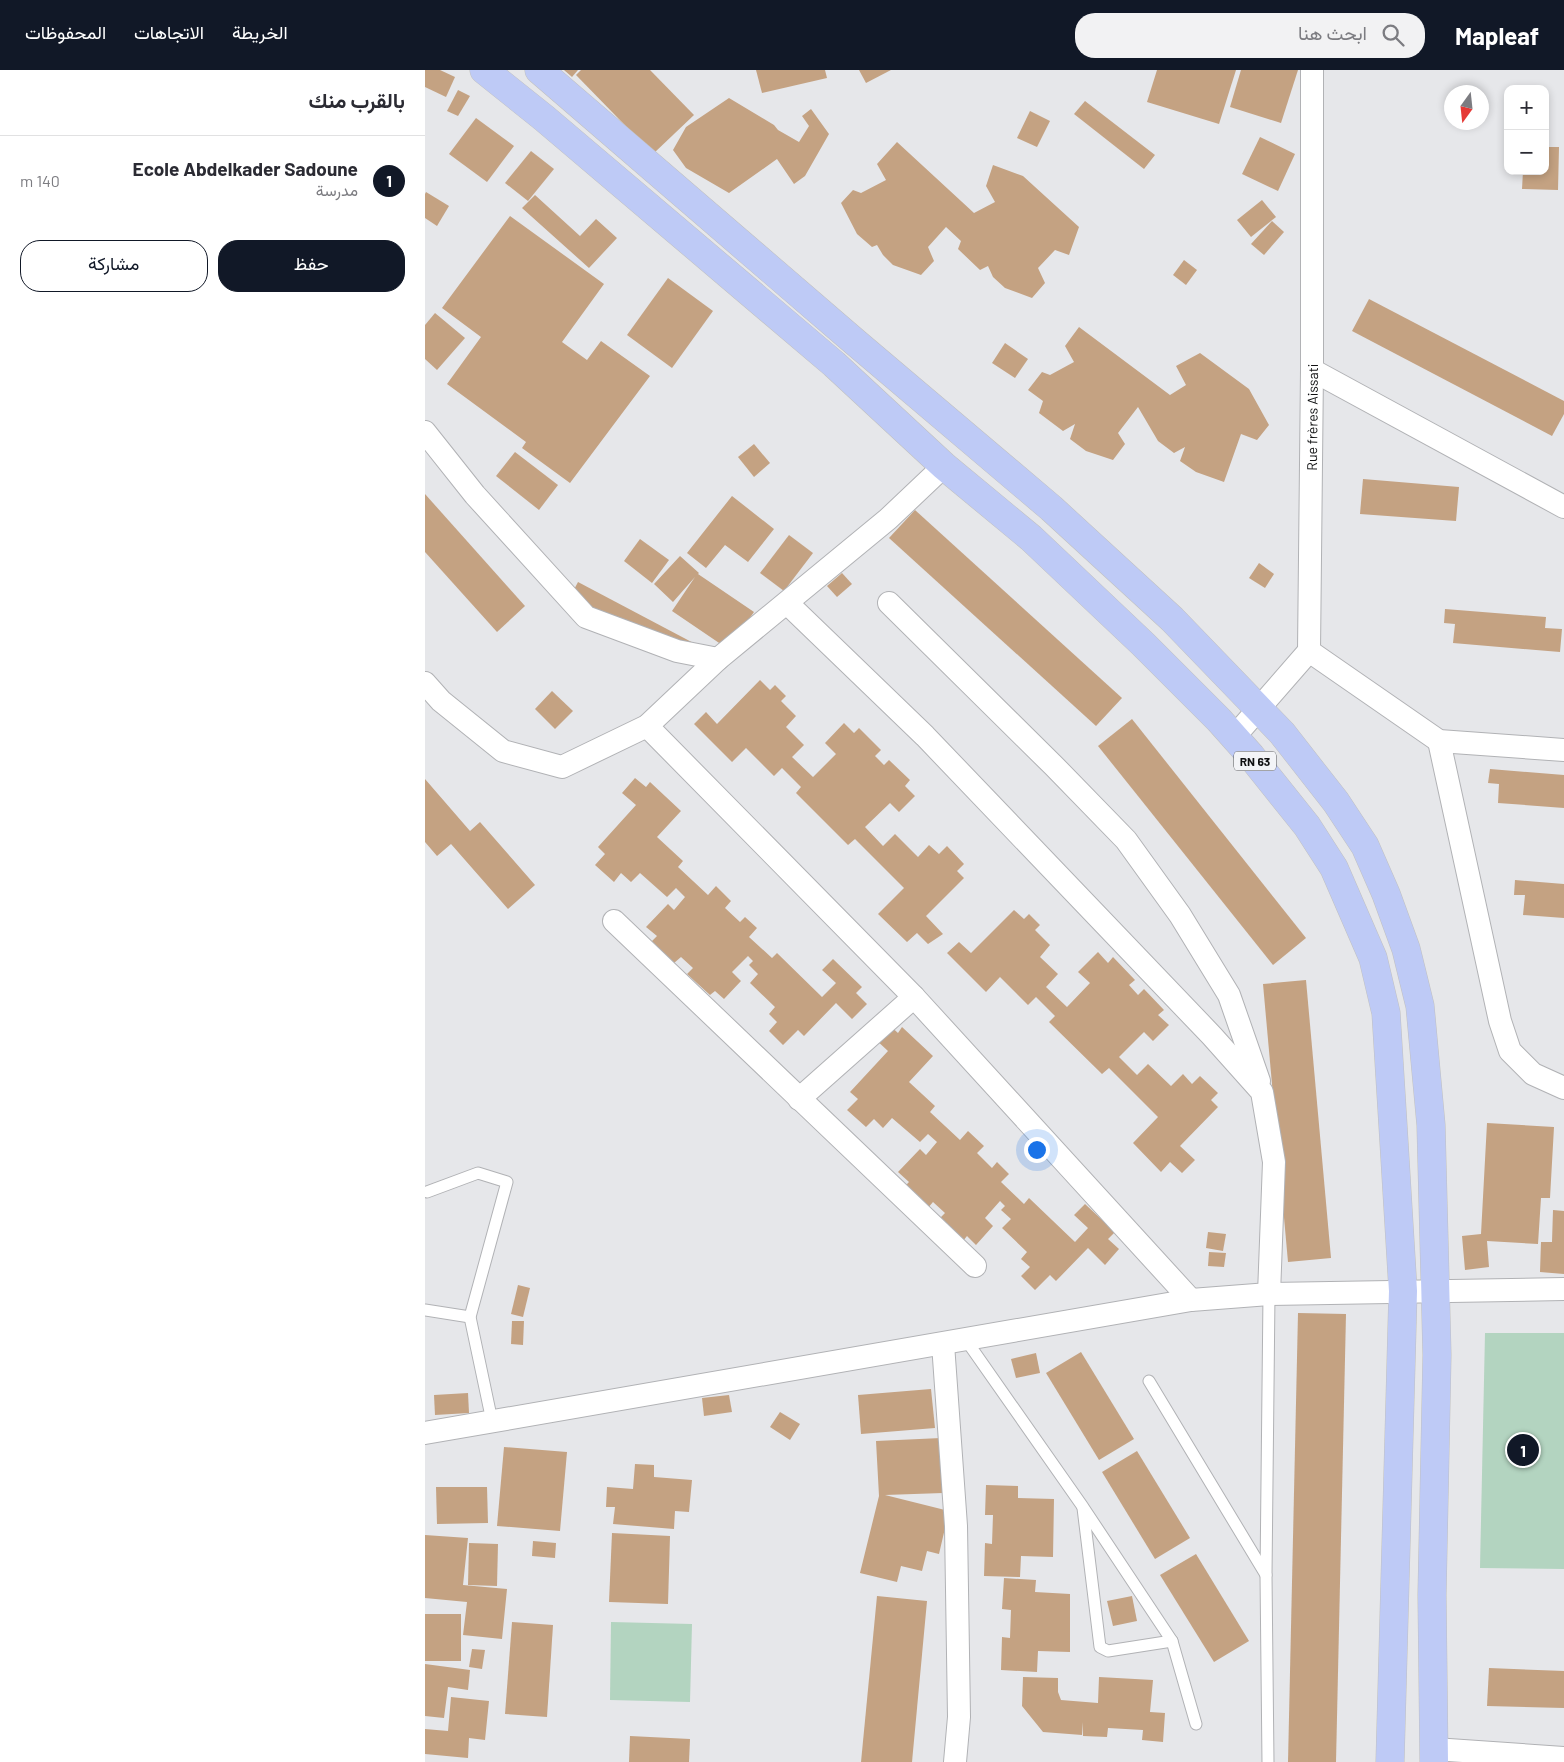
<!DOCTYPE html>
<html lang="ar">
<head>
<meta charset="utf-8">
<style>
	body { margin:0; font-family:Barlow,Vazirmatn,sans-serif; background:#f2f2f3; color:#2b2b33; direction:rtl }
	.controls { position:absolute; right:15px; top:15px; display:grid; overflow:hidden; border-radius:10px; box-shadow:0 2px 8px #0003 }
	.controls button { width:45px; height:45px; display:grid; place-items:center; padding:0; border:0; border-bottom:1px solid #e1e1e2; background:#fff; color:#2b2b33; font:25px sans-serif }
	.compass { position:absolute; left:1019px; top:15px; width:45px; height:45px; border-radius:50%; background:#fff; box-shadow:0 2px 8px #0003; rotate:195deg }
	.you { position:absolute; left:611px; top:1079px; width:18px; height:18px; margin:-12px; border:4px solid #fff; border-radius:50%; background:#1a73e8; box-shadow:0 0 0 8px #1a73e833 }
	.badge { display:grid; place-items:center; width:32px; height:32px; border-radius:50%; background:#111827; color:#fff; font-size:16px; font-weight:700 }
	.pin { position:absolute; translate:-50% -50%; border:2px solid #fff; box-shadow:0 1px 5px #0006 }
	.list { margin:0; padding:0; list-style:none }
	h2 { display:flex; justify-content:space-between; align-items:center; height:65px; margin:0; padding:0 20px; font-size:21px }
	h2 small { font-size:16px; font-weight:400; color:#7c7c81 }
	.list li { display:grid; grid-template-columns:32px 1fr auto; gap:15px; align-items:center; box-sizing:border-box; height:90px; padding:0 20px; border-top:1px solid #e1e1e2 }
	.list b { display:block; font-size:19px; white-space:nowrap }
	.list p { margin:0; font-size:16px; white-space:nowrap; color:#7c7c81 }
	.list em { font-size:16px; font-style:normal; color:#7c7c81 }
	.actions { display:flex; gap:10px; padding:15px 20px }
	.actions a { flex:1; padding:11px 0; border:1px solid #111827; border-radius:20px; text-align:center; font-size:18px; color:#111827 }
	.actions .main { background:#111827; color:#fff }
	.icon { flex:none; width:28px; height:28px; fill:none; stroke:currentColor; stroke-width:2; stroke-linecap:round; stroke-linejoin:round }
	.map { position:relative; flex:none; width:1139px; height:1692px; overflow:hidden; direction:ltr }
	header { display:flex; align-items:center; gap:30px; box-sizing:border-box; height:70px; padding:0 25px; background:#111827; color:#fff }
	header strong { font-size:24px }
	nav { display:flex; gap:28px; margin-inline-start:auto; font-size:18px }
	.search { width:350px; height:45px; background:#f2f2f3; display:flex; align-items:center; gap:12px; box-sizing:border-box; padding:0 18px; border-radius:20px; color:#7c7c81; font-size:19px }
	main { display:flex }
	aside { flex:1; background:#fff }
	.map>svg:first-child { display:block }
</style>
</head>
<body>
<header>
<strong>Mapleaf</strong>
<div class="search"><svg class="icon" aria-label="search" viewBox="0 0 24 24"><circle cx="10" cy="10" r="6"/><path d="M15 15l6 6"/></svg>ابحث هنا</div>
<nav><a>الخريطة</a><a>الاتجاهات</a><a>المحفوظات</a></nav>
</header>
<main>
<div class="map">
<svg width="1139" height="1692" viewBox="0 0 1139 1692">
	<rect width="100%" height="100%" fill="#e6e7ea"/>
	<!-- green -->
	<g fill="#b3d4c0">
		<path d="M1060 1263H1139V1499L1055 1498Z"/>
		<path d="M186 1552 267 1554 265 1632 185 1630Z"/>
	</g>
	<!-- building -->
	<g fill="#c4a282">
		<path d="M0 0H15L30 7 21 27 0 17Z"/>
		<path d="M139 0H153L147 7Z"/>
		<path d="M156 0H225L269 45 228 84 151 5Z"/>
		<path d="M331 0H400L402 8 337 23Z"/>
		<path d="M434 0H466L441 13Z"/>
		<path d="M732 0H811L794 54 722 32Z"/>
		<path d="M816 0H873L856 53 805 37Z"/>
		<path d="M33 20 45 26 33 46 22 41Z"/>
		<path d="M304 28 349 55 353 60 374 72 384 56 377 46 386 39 404 64 380 106 369 114 352 89 304 123 261 98 248 80 261 57Z"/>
		<path d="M660 31 730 85 719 99 649 44Z"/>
		<path d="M605 41 625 51 612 77 592 68Z"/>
		<path d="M51 48 89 76 62 112 24 84Z"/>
		<path d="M835 67 870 84 853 121 817 104Z"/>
		<path d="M472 72 549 143 570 132 561 116 568 95 598 106 654 157 644 185 630 180 613 198 620 213 607 228 580 218 568 207 563 196 555 200 533 179 536 171 521 157 503 177 509 191 496 205 468 195 458 185 452 175 447 177 432 164 416 133 428 120 436 123 461 110 452 94Z"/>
		<path d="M1120 77H1134L1133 120 1097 119 1098 101H1120Z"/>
		<path d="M106 81 129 99 103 131 80 113Z"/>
		<path d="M1 122 24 136 12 156 0 148V124Z"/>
		<path d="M110 125 155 166 171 149 192 168 164 198 97 138Z"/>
		<path d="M837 130 851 147 826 167 812 150Z"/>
		<path d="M85 146 179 214 137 272 162 290 176 271 225 306 145 413 97 378 101 372 22 314 56 267 17 238Z"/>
		<path d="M847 151 859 162 839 185 826 174Z"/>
		<path d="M759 190 772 200 761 215 748 205Z"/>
		<path d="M243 208 288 241 247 298 202 265Z"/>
		<path d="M944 229 1139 331V344L1127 366 927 261Z"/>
		<path d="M10 243 40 268 12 300 0 289V255Z"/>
		<path d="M654 257 745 325 761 315 751 296 775 283 824 319 844 355 832 370 816 364 799 412 771 402 755 391 760 377 749 383 733 371 713 337 693 363 700 374 688 390 661 381 645 369 650 354 638 361 614 343 618 331 603 320 617 302 625 305 649 292 640 276Z"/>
		<path d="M580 273 603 289 590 308 567 293Z"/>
		<path d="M329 374 345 393 329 407 313 387Z"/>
		<path d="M90 382 133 415 114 440 71 406Z"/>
		<path d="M938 409 1034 417 1031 451 935 444Z"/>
		<path d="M0 424 100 536 72 562 0 482Z"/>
		<path d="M307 426 349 459 323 492 300 475 281 498 262 483Z"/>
		<path d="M490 440 697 628 671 656 464 468Z"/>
		<path d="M364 465 388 483 359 521 335 503Z"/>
		<path d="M215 469 244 490 227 513 199 491Z"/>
		<path d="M255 486 274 503 273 504 329 542 303 579 247 541 270 507 248 532 229 514Z"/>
		<path d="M834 493 849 504 840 518 824 508Z"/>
		<path d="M417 503 427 514 412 527 402 516Z"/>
		<path d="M153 512 276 577 267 595 144 529Z"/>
		<path d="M1020 539 1121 547 1120 558 1137 559 1135 582 1028 573 1030 554 1019 553Z"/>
		<path d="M335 610 345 620 350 615 361 626 356 631 371 646 361 657 379 675 367 687 388 707 411 684 400 673 419 653 429 663 434 658 456 680 450 686 459 695 464 690 485 710 480 716 490 726 474 742 465 733 440 757 458 776 470 764 493 787 504 775 514 784 522 776 539 794 532 801 539 808 501 846 518 864 503 874 492 863 482 872 453 844 479 818 430 769 423 775 371 723 376 717 357 698 349 706 321 678 307 692 269 654 281 642 292 654Z"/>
		<path d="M127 621 148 641 130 659 110 639Z"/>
		<path d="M707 649 881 868 848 895 673 676Z"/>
		<path d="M1065 699 1139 705V738L1073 733 1074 714 1063 713Z"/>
		<path d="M210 708 221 717 225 712 256 741 232 767 258 791 253 797 283 825 291 816 306 831 300 838 315 852 320 847 332 858 324 867 347 888 352 883 397 927 411 913 397 900 408 889 437 917 431 923 442 934 427 949 411 933 379 966 373 960 358 975 344 961 352 952 344 944 350 937 325 913 333 904 324 895 328 891 323 886 307 902 316 911 299 929 290 921 285 925 262 904 268 898 256 887 249 893 226 872 232 866 221 857 243 834 249 840 260 827 251 818 242 827 215 803 206 812 196 803 189 812 170 795 180 784 173 777 211 735 197 723Z"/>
		<path d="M0 709 45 761 55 752 110 815 83 839 26 774 12 786 0 772Z"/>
		<path d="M1090 810 1139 814V848L1098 845 1100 825H1089Z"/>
		<path d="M589 840 599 849 604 844 615 855 610 860 625 875 615 887 633 904 621 917 642 937 665 913 653 902 673 882 683 893 688 887 710 910 704 915 713 925 719 919 739 940 733 945 744 955 728 971 719 962 694 987 712 1005 723 994 746 1016 758 1004 767 1014 775 1006 793 1023 786 1030 793 1037 755 1076 770 1090 757 1103 745 1092 736 1102 708 1073 733 1047 684 998 677 1004 624 952 630 946 611 927 603 935 575 907 561 922 522 883 534 872 546 883Z"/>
		<path d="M881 910 906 1188 863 1192 838 914Z"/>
		<path d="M462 953 473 963 477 957 508 986 484 1012 510 1036 505 1042 535 1070 543 1061 559 1076 552 1083 567 1098 572 1092 584 1104 576 1112 599 1134 604 1128 650 1172 663 1158 649 1145 660 1134 690 1162 683 1169 694 1179 680 1195 663 1178 631 1211 625 1205 610 1220 596 1206 605 1197 596 1189 602 1182 577 1158 586 1149 576 1140 580 1136 575 1131 560 1148 568 1156 551 1175 542 1166 538 1171 514 1149 520 1143 508 1132 502 1139 479 1117 484 1112 473 1102 495 1079 501 1085 512 1072 503 1064 495 1072 467 1048 458 1058 449 1049 441 1057 422 1040 433 1029 425 1022 463 981 449 968Z"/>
		<path d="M1062 1053 1129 1057 1125 1128H1116L1113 1174 1062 1171 1064 1197 1040 1200 1037 1166 1056 1164Z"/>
		<path d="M1128 1140 1139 1141V1204L1115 1202 1116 1172H1127Z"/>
		<path d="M783 1162 801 1164 798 1181 781 1178Z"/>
		<path d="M784 1182 801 1183 799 1197 783 1196Z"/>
		<path d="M93 1215 105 1218 98 1247 86 1244Z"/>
		<path d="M873 1243 921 1244 911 1692H863Z"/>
		<path d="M87 1251H99L98 1275 86 1274Z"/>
		<path d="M656 1282 709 1369 674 1390 621 1303Z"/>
		<path d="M611 1283 615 1303 591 1308 586 1289Z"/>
		<path d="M506 1319 510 1358 436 1364 433 1325Z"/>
		<path d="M43 1323 44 1343 10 1345 9 1325Z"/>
		<path d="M304 1325 307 1342 279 1346 277 1328Z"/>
		<path d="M355 1342 375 1354 365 1370 345 1357Z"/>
		<path d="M516 1368 518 1423 460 1425 524 1441 514 1484 502 1481 497 1501 476 1496 472 1512 435 1503 454 1426 451 1371Z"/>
		<path d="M79 1377 142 1382 135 1461 72 1456Z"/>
		<path d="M712 1381 765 1468 730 1489 677 1402Z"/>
		<path d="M210 1394 229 1395V1407L267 1410 264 1442 250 1441 249 1459 188 1454 190 1437H181L182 1417 208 1419Z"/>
		<path d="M561 1415 593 1416V1428L629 1429 628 1487 596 1486 595 1507 559 1506 560 1473 567 1474 568 1445H560Z"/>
		<path d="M11 1417H62L63 1453 12 1454Z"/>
		<path d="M187 1463 245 1466 243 1534 184 1532Z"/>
		<path d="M0 1465 43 1468 38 1515 82 1519 77 1569 38 1565 42 1532 0 1528Z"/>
		<path d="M108 1471 131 1473 130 1488 107 1486Z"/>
		<path d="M44 1473 73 1474 72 1516 43 1515Z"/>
		<path d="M771 1484 824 1571 789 1592 735 1505Z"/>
		<path d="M579 1508 611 1510 610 1522 645 1524V1582L613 1581 612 1602 576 1600 577 1567 585 1568 586 1540 577 1539Z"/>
		<path d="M452 1526 502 1531 487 1692H436Z"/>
		<path d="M707 1526 712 1551 688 1556 682 1531Z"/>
		<rect x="0" y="1544" width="36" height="47"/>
		<path d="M87 1552 128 1555 122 1647 80 1644Z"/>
		<path d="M47 1579 60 1580 57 1599 44 1597Z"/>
		<path d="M0 1594 45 1600 43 1620 23 1617 19 1648 0 1646Z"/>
		<path d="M1064 1598 1139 1601V1638L1062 1636Z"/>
		<path d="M598 1607 633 1608V1622L636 1630 673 1633 674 1607 728 1610 725 1642 740 1643 738 1672 717 1670 718 1660 683 1658 682 1667 658 1666V1652L657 1665 618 1662 597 1636Z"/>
		<path d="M26 1627 64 1631 60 1670 44 1668 43 1688 0 1684V1659L23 1661Z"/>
		<path d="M205 1666 265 1669 264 1692H204Z"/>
	</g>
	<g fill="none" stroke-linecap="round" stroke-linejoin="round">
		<!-- service casing -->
		<g stroke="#b1b2b5" stroke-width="13">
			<g id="service">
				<path d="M2 1122 53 1103 82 1112 45 1247 67 1351"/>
				<path d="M0 1240 45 1247"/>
				<path d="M541 1270 658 1437 747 1571 771 1654"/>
				<path d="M724 1311 841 1505"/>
				<path d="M658 1438 675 1577 683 1581 747 1571"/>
				<path d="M843 1692 841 1505 844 1224"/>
			</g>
		</g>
		<!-- minor casing -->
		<g stroke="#b1b2b5" stroke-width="24">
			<g id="minor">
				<path d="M887 300 1139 437"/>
				<path d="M0 362 50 425 161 547 252 581 293 589"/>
				<path d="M362 533 500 666 787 966 837 1022 849 1092 844 1224"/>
				<path d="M464 533 629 696 701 770 755 845 804 925 834 1011"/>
				<path d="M884 581 1014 671 1139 680"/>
				<path d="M0 613 16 631 78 681 137 697 222 656 293 589 463 449 519 396"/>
				<path d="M222 656 489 927 766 1230"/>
				<path id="s1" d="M809 667 884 581 887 300V0"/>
				<path d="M1014 671 1075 951 1085 981 1108 1004 1139 1018"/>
				<path d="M189 851 550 1196"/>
				<path d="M374 1029 489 927"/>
				<path d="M518 1274 531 1456 534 1647 530 1692"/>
				<path d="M0 1363 766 1230 844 1224 1139 1219"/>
				<path d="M1009 1679 1139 1688"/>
			</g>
		</g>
		<!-- primary casing -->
		<g stroke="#c1c1c1" stroke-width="29">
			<g id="primary">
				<path d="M59 0 119 48 409 294 519 396 606 468 718 574 794 650 826 686 882 756 909 798 948 888 961 943 968 1056 978 1221 965 1692"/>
				<path d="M114 0 430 272 626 438 747 549 857 663 911 732 940 776 961 824 981 879 995 936 1006 1055 1012 1285 1007 1525 1009 1692"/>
			</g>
		</g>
		<!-- service -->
		<use href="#service" stroke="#fff" stroke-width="11"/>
		<!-- minor -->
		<use href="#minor" stroke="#fff" stroke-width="22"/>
		<!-- primary -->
		<use href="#primary" stroke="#becaf6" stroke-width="28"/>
	</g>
	<g text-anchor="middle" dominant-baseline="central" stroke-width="4" stroke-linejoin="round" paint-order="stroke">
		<!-- shield labels -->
		<rect fill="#f3f4f7" stroke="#535456" stroke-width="1" x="809" y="681.5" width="42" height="19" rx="4"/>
		<g font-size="12" font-weight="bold" fill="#0f1011">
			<text x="830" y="691">RN 63</text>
		</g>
		<!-- street labels -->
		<g font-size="14" fill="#0f1011" stroke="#f3f4f7">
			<text stroke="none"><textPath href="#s1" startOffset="348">Rue frères Aissati</textPath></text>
		</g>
	</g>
</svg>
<div class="controls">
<button>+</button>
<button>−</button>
</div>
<svg class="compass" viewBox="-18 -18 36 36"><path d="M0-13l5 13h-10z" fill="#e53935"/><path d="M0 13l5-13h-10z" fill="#7c7c81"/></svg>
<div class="you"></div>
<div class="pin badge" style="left:1098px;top:1380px">1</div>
</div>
<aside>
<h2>بالقرب منك<small></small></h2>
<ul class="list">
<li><span class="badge">1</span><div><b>Ecole Abdelkader Sadoune</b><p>مدرسة</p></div><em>140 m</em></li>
</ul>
<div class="actions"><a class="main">حفظ</a><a>مشاركة</a></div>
</aside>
</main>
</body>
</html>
